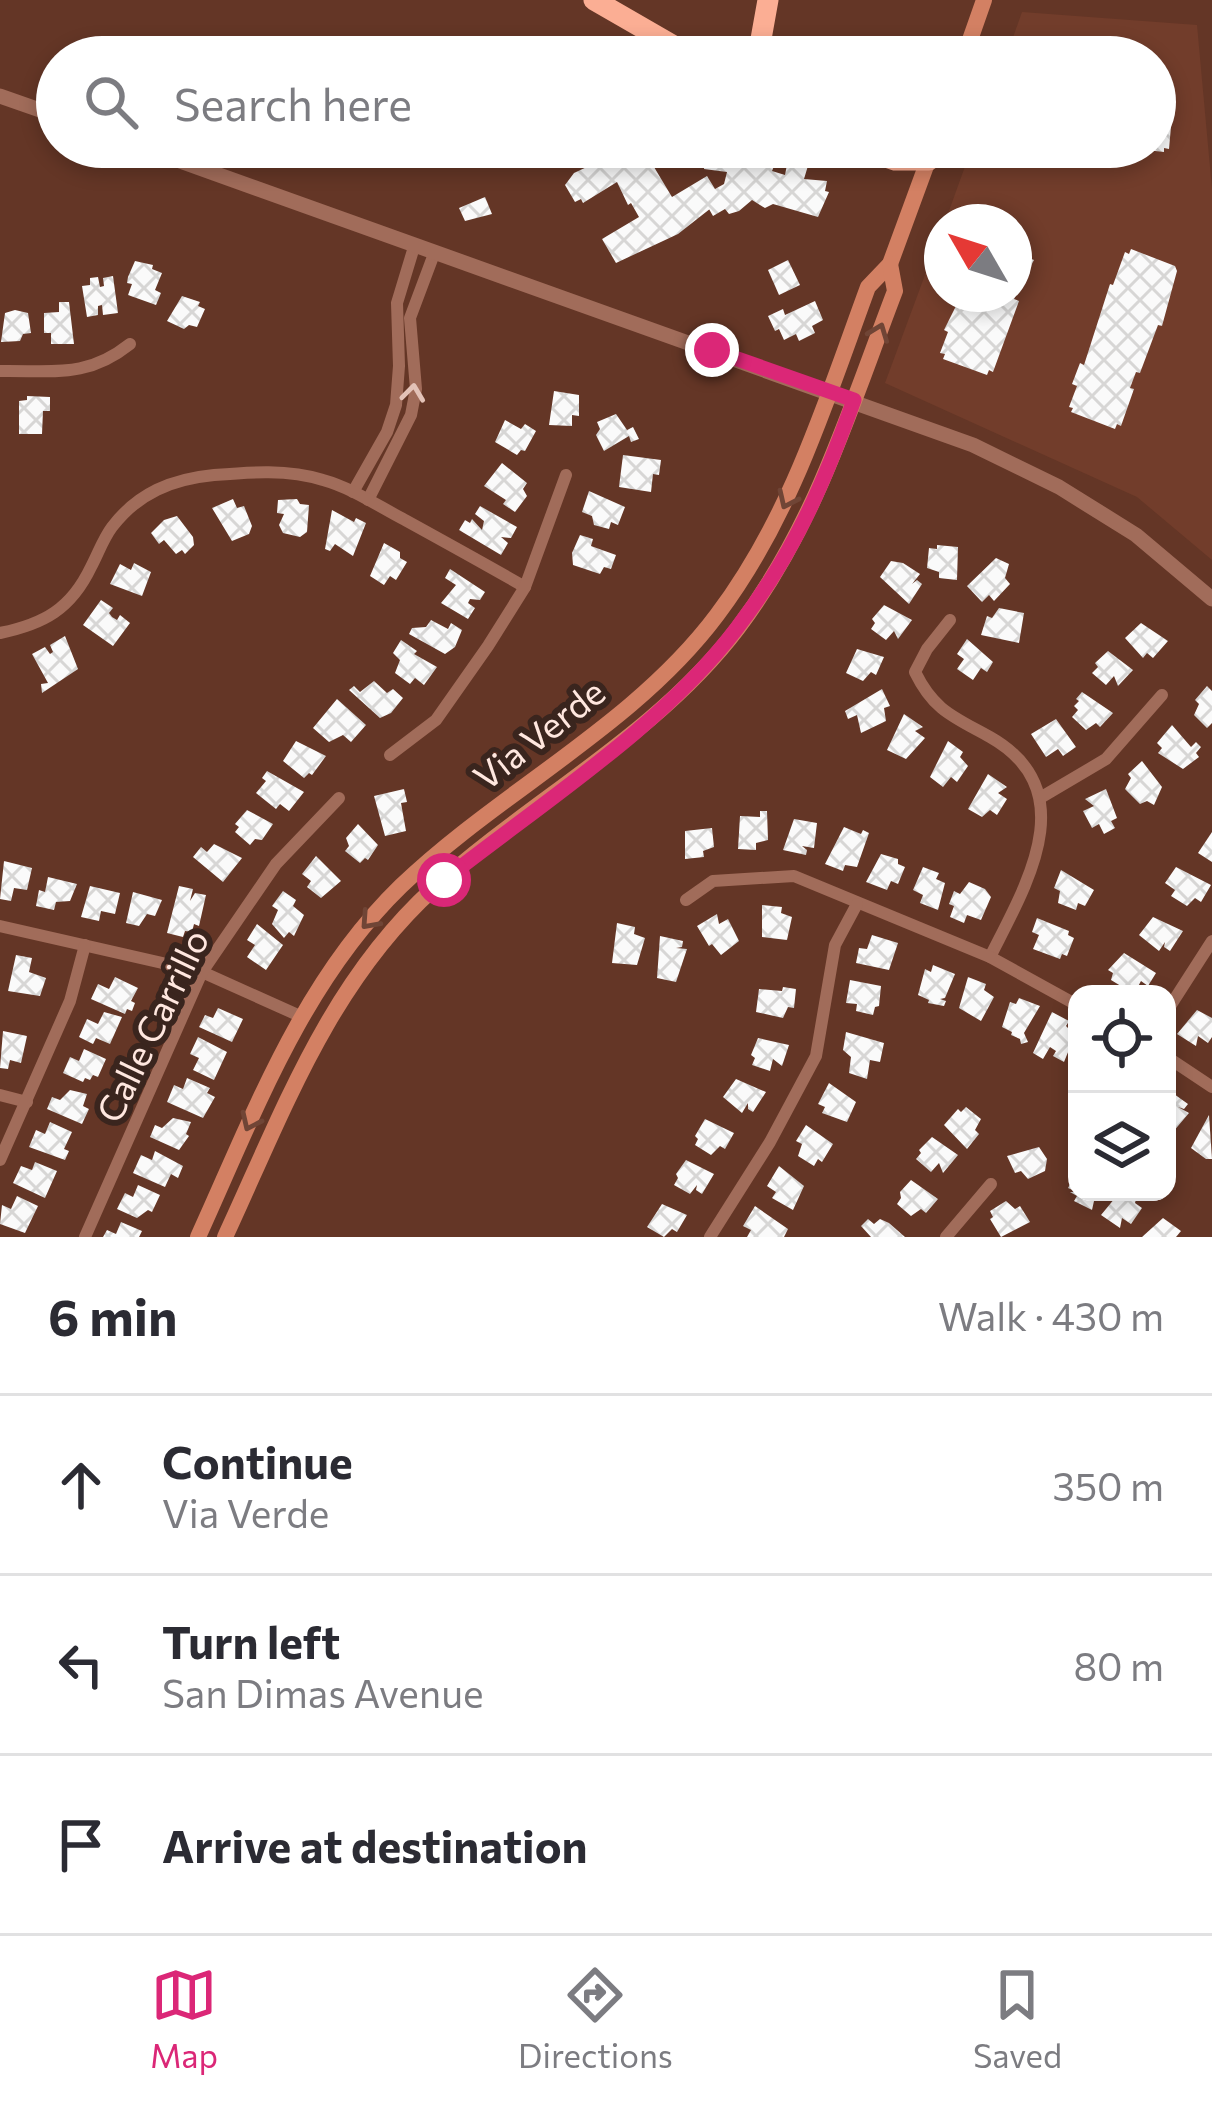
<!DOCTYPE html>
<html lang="en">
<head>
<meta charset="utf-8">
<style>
	body { margin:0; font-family:Commissioner,sans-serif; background:#f7f7f7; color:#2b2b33 }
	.controls { position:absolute; right:36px; bottom:36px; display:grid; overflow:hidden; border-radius:24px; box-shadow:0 6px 18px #0003 }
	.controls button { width:108px; height:108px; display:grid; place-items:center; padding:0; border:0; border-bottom:3px solid #e1e1e2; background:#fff; color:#2b2b33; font:60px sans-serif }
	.compass { position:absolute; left:924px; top:204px; width:108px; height:108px; border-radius:50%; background:#fff; box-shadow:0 6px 18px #0003; rotate:309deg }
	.stop { position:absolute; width:36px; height:36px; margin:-27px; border:9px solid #db2777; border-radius:50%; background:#fff }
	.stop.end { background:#db2777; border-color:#fff; box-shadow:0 3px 12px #0008 }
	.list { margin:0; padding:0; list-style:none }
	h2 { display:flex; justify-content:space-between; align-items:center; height:156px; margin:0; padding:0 48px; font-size:51px }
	h2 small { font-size:39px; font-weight:400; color:#7c7c81 }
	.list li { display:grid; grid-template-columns:78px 1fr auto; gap:36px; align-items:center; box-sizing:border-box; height:180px; padding:0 48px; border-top:3px solid #e1e1e2 }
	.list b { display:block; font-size:45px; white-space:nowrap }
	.list p { margin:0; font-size:39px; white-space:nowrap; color:#7c7c81 }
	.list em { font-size:39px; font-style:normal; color:#7c7c81 }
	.icon { flex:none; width:66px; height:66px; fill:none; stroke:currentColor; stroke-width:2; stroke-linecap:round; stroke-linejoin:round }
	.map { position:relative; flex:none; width:1212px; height:1237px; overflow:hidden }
	.search { position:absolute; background:#fff; box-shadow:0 6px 18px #0003; left:36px; right:36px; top:36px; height:132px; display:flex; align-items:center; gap:30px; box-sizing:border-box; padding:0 42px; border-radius:66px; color:#7c7c81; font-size:45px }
	.sheet { height:696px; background:#fff }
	nav { display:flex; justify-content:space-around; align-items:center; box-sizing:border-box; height:168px; border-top:3px solid #e1e1e2; background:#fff; font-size:33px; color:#7c7c81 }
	nav a { display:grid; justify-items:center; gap:6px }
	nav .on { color:#db2777 }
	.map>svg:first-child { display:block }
</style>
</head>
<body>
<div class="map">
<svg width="1212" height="1237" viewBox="0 0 1212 1237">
	<defs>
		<pattern id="building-cross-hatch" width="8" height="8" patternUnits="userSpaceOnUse" patternTransform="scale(3)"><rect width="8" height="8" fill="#fafafa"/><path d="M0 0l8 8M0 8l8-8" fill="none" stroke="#d7d6d5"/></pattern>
	</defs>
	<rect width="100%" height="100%" fill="#643626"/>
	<!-- built -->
	<path fill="#723d2b" d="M1022 12 1197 25 1212 189V560L1137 497 885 383 942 229V294H1014V222H945L972 147H1155V57H1006Z"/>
	<!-- building -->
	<g fill="url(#building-cross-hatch)">
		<path d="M1155 87 1169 88V92L1174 93 1169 149 1164 148V152L1146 150V147H1155Z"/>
		<path d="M613 147H675L651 162 672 197 707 176 715 189 724 184 727 172 704 169 706 147H778L780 151 772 171 785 175 789 154 810 159 804 179 827 181 825 191 829 192 818 217 773 204 765 208 752 200 739 211 729 214 725 209 713 216 709 209 720 201 678 234 616 263 602 239 639 217 631 203 628 205 617 182 583 203 581 199 575 202 565 185 574 173 591 165 588 160Z"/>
		<path d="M485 197 492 214 465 221 459 208Z"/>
		<path d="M1014 248 1031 255 1029 258 1034 260 1014 299 1019 301 993 372 989 370 987 375 943 359 945 354 940 353 948 332 944 330 962 294H1014Z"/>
		<path d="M1131 249 1175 266 1177 271 1162 326 1158 325 1140 373 1136 372 1130 388 1134 389 1121 426 1117 424 1115 429 1071 412 1073 408 1069 407 1077 386 1072 384 1080 363 1084 365 1110 284 1113 285 1125 252 1129 254Z"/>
		<path d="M788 260 800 285 779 295 768 270Z"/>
		<path d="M135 261 153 265 152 269 162 273 155 290 161 293 156 305 128 295 132 284 127 283 128 277Z"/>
		<path d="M113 276 118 313 103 315 102 305 98 306V315L87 317 82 286 90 285V278L98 277 100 287 104 286 103 278Z"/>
		<path d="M182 296 200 302 198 306 205 309 197 327 189 325 184 329 167 321Z"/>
		<path d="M815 301 823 320 812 326 815 333 799 341 796 334 784 340 779 329 775 331 768 316 783 309 785 315Z"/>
		<path d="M59 302H69L74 344H51V333H44V313L59 312Z"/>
		<path d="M15 310 28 313 31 333 23 334 20 341 1 342 5 313Z"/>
		<path d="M554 391 579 395V416L572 415V426L549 425Z"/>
		<path d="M27 396 50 397V411H43L42 434H19V401L27 400Z"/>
		<path d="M616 414 627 430 633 427 639 439 631 442 629 436 604 451 596 435 600 429 597 422Z"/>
		<path d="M505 420 521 429 525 424 536 431 525 451 521 450 517 455 495 442Z"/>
		<path d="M623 455 661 460 659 475 653 474 651 492 619 487Z"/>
		<path d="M502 463 527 483 523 489 527 496 515 512 503 504 506 500 484 486Z"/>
		<path d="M589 491 625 507 618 525 611 522 609 529 594 525 592 516 582 512Z"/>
		<path d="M233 499 237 508 244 506 252 526 249 534 232 541 212 508Z"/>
		<path d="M297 499 300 504 309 505 307 532 300 537 283 533 279 525 284 514 277 513 278 500Z"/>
		<path d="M480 506 517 527 511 538 501 537 508 543 501 555 459 530 465 520 470 523 472 519 482 530 484 521 475 514Z"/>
		<path d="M332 510 354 522 356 518 366 523 353 556 335 544 330 551 325 549Z"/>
		<path d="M177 516 193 537 194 545 185 554 182 550 176 554 164 540 159 544 151 533 164 520Z"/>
		<path d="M580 535 593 539 591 546 616 555 611 569 604 567 600 574 573 565 572 553Z"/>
		<path d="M384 543 400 552V558L407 562 396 580 390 576 384 585 370 576Z"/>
		<path d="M937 545 958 547 957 580 939 578V572L927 568 929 548 937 549Z"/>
		<path d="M996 558 1009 564 1005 578 1010 584 994 601 989 595 982 602 967 586Z"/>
		<path d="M891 561 903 563 920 574 912 584 917 580 922 584 909 604 880 577Z"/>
		<path d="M134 563 151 572 142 596 110 584 120 564 131 570Z"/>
		<path d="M450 569 485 592 480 600 470 599 468 603 475 608 468 619 441 603 456 585 445 578Z"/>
		<path d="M101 600 113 608 109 613 112 617 117 620 120 615 130 623 113 646 83 625Z"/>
		<path d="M884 605 912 620 898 639 894 631 886 640 871 629 875 623 872 619Z"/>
		<path d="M999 608 1024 613 1019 643 981 635 987 616 992 618Z"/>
		<path d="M431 620 448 629 451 623 462 630 455 647 445 654 409 634 412 628 426 627Z"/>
		<path d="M1141 623 1168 641 1153 658 1147 653 1143 658 1125 638Z"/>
		<path d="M65 636 78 669 42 693 41 684 48 683 32 654 45 647 50 654 53 652 50 645Z"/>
		<path d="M967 639 993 662 987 672 981 668 973 680 957 669 964 659 957 654Z"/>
		<path d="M401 640 417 651 414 654 437 667 424 685 415 678 410 684 395 673 400 660 393 653Z"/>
		<path d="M857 649 884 657 876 675 871 672 863 681 846 673Z"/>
		<path d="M1108 651 1133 670 1118 686 1114 676 1106 685 1092 673 1098 667 1095 663Z"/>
		<path d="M374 681 387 693 393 689 403 698 391 713 380 718 349 690 354 686 360 692Z"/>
		<path d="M1207 686 1212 691V723L1207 728 1194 715 1199 704 1195 700Z"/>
		<path d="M882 689 890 706 884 708 886 721 861 733 857 715 848 719 845 711Z"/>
		<path d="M1082 692 1113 713 1100 727 1096 723 1086 730 1072 717 1078 710 1074 706 1079 701 1076 699Z"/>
		<path d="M337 699 366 725 351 742 343 735 329 742 313 728Z"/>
		<path d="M904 714 923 727 915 731 925 738 906 759 887 750Z"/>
		<path d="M1056 719 1076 747 1063 756 1058 749 1046 757 1031 734Z"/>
		<path d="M1172 725 1191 747 1196 742 1201 747 1196 753 1199 757 1183 769 1158 753 1162 748 1157 743Z"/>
		<path d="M296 741 326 756 312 775 309 773 304 778 283 761Z"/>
		<path d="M948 741 963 752 960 757 968 766 957 782 951 777 943 787 930 777Z"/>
		<path d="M1142 761 1162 787 1154 805 1147 801 1140 804 1125 789 1131 778 1128 774Z"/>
		<path d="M267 771 304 792 289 811 280 804 276 809 256 793 266 781 262 778Z"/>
		<path d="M988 774 1007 787 998 793 1007 799 997 815 990 810 982 817 968 809Z"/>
		<path d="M404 789 407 802 401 803 406 831 385 836 374 796Z"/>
		<path d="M1106 789 1117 818 1111 821 1115 828 1104 834 1099 824 1092 828 1083 811 1094 806 1085 799Z"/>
		<path d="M247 810 273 824 262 840 255 839 250 845 235 832 239 827 235 824Z"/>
		<path d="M760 811H767L768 840 756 843V850L738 849 740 816 760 817Z"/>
		<path d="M794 819 817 823 814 848 802 846 807 850 806 855 783 850Z"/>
		<path d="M358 824 378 845 368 860 365 858 360 863 345 851 349 846 346 838Z"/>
		<path d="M844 827 861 834 863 830 869 833 857 867 845 865 843 871 825 864Z"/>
		<path d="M712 828 714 847 703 851 704 857 685 859V831Z"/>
		<path d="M1212 832V862L1198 853Z"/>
		<path d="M214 844 242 858 223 882 193 857 201 847 207 852Z"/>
		<path d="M881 854 898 859V864L905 867 898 884 891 881 887 890 866 882Z"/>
		<path d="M316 856 341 881 321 898 307 887 311 881 302 874Z"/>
		<path d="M4 861 32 868 27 890 14 888 11 901 0 899Z"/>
		<path d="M923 867 939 873 936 879 945 883 938 910 920 903 923 895 913 890Z"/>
		<path d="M1176 867 1211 885 1201 902 1195 898 1187 906 1171 896 1175 890 1165 883Z"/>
		<path d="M1061 870 1094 890 1085 906 1078 903 1076 910 1058 903 1060 891 1054 888Z"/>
		<path d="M48 877 77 884 70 901 56 902 54 910 36 906 39 890 45 892Z"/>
		<path d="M969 882 985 889 991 897 981 920 967 915 964 923 950 917 954 906 949 904 954 891 960 894Z"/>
		<path d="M90 886 120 893 115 914 101 911 99 921 81 917Z"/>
		<path d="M179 886 193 889 190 901 195 893 206 895 199 926 194 924 192 932 185 931 183 937 167 933Z"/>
		<path d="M283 891 296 900 293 906 304 915 294 936 289 932 284 938 272 924 278 910 272 906Z"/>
		<path d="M133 892 162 900 155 916 147 914 139 926 126 923Z"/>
		<path d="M762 905 782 907 781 913 792 917 787 940 762 937Z"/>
		<path d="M717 914 719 924 728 919 739 941 721 955 712 944 709 946 697 926Z"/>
		<path d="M1153 917 1183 931 1170 951 1164 947 1165 942 1159 951 1139 935Z"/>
		<path d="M1037 918 1069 931 1068 935 1074 938 1067 956 1062 954 1060 959 1033 949 1039 935 1032 932Z"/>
		<path d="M617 923 635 927 634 934 645 938 637 965 612 963Z"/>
		<path d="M257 924 283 945 266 970 247 957 255 945 247 940Z"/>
		<path d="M872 935 898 943 889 970 856 963 859 948 867 949Z"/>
		<path d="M660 936 683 941 682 947 676 948 687 949 676 982 657 978Z"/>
		<path d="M1124 953 1156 973 1148 986 1141 981 1134 994 1111 980 1113 973 1108 970Z"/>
		<path d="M16 955 32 958 29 972 46 978 40 996 8 991Z"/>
		<path d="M933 965 955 974 945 998 940 999 946 1001 944 1006 928 1003 929 1000 918 995 925 969 931 972Z"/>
		<path d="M115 977 138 988 131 1001 135 1003 132 1011 127 1009 125 1014 91 999 98 984 109 989Z"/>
		<path d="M968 977 986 984 984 990 994 997 981 1021 959 1008Z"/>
		<path d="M850 980 881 986 879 1006 875 1007 873 1015 856 1011 857 1004 846 1003Z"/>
		<path d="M783 987 796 989 794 1008 788 1007 783 1018 756 1012 759 989 782 991Z"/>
		<path d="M1019 998 1040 1006 1024 1033 1028 1042 1021 1044 1020 1039 1011 1035 1012 1032 1002 1027 1010 1002 1016 1004Z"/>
		<path d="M218 1008 243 1019 232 1042 199 1027 205 1015 213 1018Z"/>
		<path d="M1197 1010 1212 1018V1037L1208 1043 1198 1036 1196 1046 1177 1034Z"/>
		<path d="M104 1012 122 1017 110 1044 96 1038 93 1044 79 1037 87 1019 98 1024Z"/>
		<path d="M1052 1012 1069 1021 1066 1026 1075 1035 1064 1062 1053 1056 1056 1051 1050 1047 1043 1059 1033 1053Z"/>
		<path d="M3 1031 27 1036 21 1063 10 1060 8 1069 0 1068Z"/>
		<path d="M846 1032 884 1043 880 1062 870 1060 867 1079 849 1073 851 1057 843 1050Z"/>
		<path d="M198 1037 227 1052 214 1080 193 1070 199 1058 190 1054Z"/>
		<path d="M758 1038 789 1045 782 1066 773 1059 770 1071 752 1065 755 1058 751 1055Z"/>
		<path d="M84 1049 106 1059 98 1077 93 1075 90 1080 85 1078 83 1082 63 1073 70 1057 79 1061Z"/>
		<path d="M187 1078 210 1088 207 1093 215 1097 203 1118 167 1102 174 1085 183 1089Z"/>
		<path d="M736 1079 766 1092 753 1112 748 1109V1103L742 1113 723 1097Z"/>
		<path d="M829 1083 856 1102 847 1122 822 1113 825 1107 818 1104Z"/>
		<path d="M1167 1089 1188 1104 1184 1109 1178 1107 1189 1113 1167 1139Z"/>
		<path d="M70 1090 87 1094 83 1106 89 1109 82 1124 47 1109 52 1097 60 1100Z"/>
		<path d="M966 1107 981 1119 975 1130 979 1134 967 1149 944 1125 958 1109 961 1112Z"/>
		<path d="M1209 1115 1212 1159H1206L1191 1148Z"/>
		<path d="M173 1118 191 1122 186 1134 189 1136 179 1150 150 1137 155 1125 162 1128Z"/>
		<path d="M705 1119 734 1133 725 1149 720 1146 711 1155 695 1145 698 1139 695 1136Z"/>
		<path d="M50 1122 72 1132 64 1149 69 1151 65 1160 29 1147 36 1130 45 1134Z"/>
		<path d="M806 1125 833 1144 822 1162 818 1159 814 1166 798 1156 802 1144 796 1141Z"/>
		<path d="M932 1137 958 1155 943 1173 939 1163 931 1172 916 1159 921 1153 919 1150Z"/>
		<path d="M1039 1147 1047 1159 1045 1171 1028 1179 1021 1171 1015 1173 1007 1156Z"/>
		<path d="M155 1151 183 1166 178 1178 171 1174 165 1187 133 1173 141 1155 152 1160Z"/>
		<path d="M686 1160 714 1174 702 1194 696 1190 697 1185 690 1194 674 1185 678 1178 676 1174Z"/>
		<path d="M35 1162 57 1171 45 1198 13 1183 21 1166 32 1170Z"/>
		<path d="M779 1166 804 1186 793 1210 772 1198 776 1192 767 1186Z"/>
		<path d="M1077 1171V1192H1096L1092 1210 1074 1201 1077 1196 1070 1192H1077L1068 1188Z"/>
		<path d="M911 1180 938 1199 926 1213 921 1209 911 1216 897 1204 901 1198 900 1192Z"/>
		<path d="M138 1185 160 1195 152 1212 148 1210 137 1218 117 1209 125 1193 133 1197Z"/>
		<path d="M1120 1192 1136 1199 1135 1203 1142 1208 1131 1224 1122 1218 1120 1228 1101 1215Z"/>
		<path d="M17 1196 38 1206 25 1233 0 1224 2 1205 11 1209Z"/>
		<path d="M1006 1201 1015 1209 1020 1206 1030 1222 1001 1237 990 1219 993 1217 990 1211Z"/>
		<path d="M662 1204 687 1215 677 1232 672 1229 664 1237 647 1227Z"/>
		<path d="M755 1206 788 1229 784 1237H747L751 1230 743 1226Z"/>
		<path d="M1163 1218 1181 1231 1176 1237H1142Z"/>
		<path d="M868 1219 874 1224 880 1219 889 1223 905 1237H871L861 1226Z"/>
		<path d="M121 1222 142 1231 139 1237H103L107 1230 116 1234Z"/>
	</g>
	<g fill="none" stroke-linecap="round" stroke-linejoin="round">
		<!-- minor -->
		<g stroke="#a16c5a" stroke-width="12">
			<path d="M0 371C53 370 86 379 130 344"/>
			<path d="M353 492 387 432 396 405 399 366 397 303 414 247"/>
			<path d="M368 500 411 415 416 389 410 318 434 254"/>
			<path d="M950 620 927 649 915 672C934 711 954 717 990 737 1085 791 1025 887 990 957"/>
			<path d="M0 633C44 624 71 609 91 567 98 554 103 539 112 527 138 493 172 479 214 475 250 472 288 469 323 480 352 488 378 506 405 520 445 542 485 564 525 587"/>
			<path d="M390 755 436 720 488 646 525 587 566 475"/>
			<path d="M1040 798 1106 759 1162 695"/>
			<path d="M686 900 713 881 794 876 990 957 1077 1005"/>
			<path d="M0 926 202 972 300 1016"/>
			<path d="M1167 1011 1212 941"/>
			<path d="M1167 1057 1212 1087"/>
			<path d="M0 1095 27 1102"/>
			<path d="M0 1160 70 1001 85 945"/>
			<path d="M85 1237 202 972 276 864 339 798"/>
			<path d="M710 1237 770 1142 816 1056 835 945 857 904"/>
			<path d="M946 1237 991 1184"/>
		</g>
		<!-- tertiary -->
		<g stroke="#a16c5a" stroke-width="15">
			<path d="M0 96 57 116"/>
			<path d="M141 147 973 445 1059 487 1136 535 1212 599"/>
		</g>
		<!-- secondary -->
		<g stroke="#d38063" stroke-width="16">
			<path d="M964 57 984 0"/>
			<path d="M198 1237C254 1114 302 982 401 886 500 791 634 726 717 615 791 517 826 401 868 287L890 264 933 147"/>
			<path d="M225 1237C283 1112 329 983 434 888 532 799 657 735 738 628 816 524 849 411 895 291L890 264"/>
		</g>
		<!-- motorway -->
		<g stroke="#fbae94" stroke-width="21">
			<path d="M594 0 693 57"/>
			<path d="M764 57 761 39 768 0"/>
			<path d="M858 147 895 160H929"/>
		</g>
	</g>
	<!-- one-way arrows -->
	<defs><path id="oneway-chevron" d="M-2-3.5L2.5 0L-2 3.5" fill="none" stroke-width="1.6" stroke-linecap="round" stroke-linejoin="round" transform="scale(3)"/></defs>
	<g stroke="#704536">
		<use href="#oneway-chevron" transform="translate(879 332) rotate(-69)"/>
		<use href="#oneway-chevron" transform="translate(787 500) rotate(115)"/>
		<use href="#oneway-chevron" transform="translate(369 921) rotate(132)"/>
		<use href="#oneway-chevron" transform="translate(250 1122) rotate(115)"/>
	</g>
	<use stroke="#e3c2b7" href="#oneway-chevron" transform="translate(413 393) rotate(-83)"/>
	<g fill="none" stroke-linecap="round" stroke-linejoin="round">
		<!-- route -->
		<path stroke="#db2777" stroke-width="15" d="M444 880C539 805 664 725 737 628 793 555 823 486 854 400L712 350"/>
	</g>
	<g text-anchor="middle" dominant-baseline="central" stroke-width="12" stroke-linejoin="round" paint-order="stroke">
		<!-- street labels -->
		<g font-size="36" fill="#ffe7df" stroke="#3a251e">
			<text transform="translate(538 733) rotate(-38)">Via Verde</text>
			<text transform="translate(151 1025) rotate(-64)">Calle Carrillo</text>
		</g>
	</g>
</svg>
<div class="controls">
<button><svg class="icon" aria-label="locate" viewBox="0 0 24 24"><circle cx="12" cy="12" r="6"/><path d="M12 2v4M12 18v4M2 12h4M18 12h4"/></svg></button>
<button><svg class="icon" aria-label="layers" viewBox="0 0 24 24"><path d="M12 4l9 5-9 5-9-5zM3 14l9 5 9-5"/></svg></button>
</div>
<svg class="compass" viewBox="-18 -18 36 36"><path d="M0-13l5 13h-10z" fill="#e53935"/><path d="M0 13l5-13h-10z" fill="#7c7c81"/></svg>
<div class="stop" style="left:444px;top:880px"></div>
<div class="stop end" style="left:712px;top:350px"></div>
<div class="search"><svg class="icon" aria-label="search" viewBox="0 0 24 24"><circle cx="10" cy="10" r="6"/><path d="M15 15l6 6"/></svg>Search here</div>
</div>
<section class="sheet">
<h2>6 min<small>Walk · 430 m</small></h2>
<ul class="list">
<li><svg class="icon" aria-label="ahead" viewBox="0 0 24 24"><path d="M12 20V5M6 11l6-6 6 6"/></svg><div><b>Continue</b><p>Via Verde</p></div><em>350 m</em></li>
<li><svg class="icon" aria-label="left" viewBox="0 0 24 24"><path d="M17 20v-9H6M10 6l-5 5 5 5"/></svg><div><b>Turn left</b><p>San Dimas Avenue</p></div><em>80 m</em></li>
<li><svg class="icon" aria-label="arrive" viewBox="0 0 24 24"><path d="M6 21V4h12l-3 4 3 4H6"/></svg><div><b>Arrive at destination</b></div></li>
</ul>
</section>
<nav>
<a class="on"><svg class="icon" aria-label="map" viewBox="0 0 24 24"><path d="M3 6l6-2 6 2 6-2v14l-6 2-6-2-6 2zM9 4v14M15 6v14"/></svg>Map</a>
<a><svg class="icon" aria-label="directions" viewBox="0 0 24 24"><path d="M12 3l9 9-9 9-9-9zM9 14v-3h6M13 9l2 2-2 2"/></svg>Directions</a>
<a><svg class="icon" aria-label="saved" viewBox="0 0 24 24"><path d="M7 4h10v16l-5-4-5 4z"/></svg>Saved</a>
</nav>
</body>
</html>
